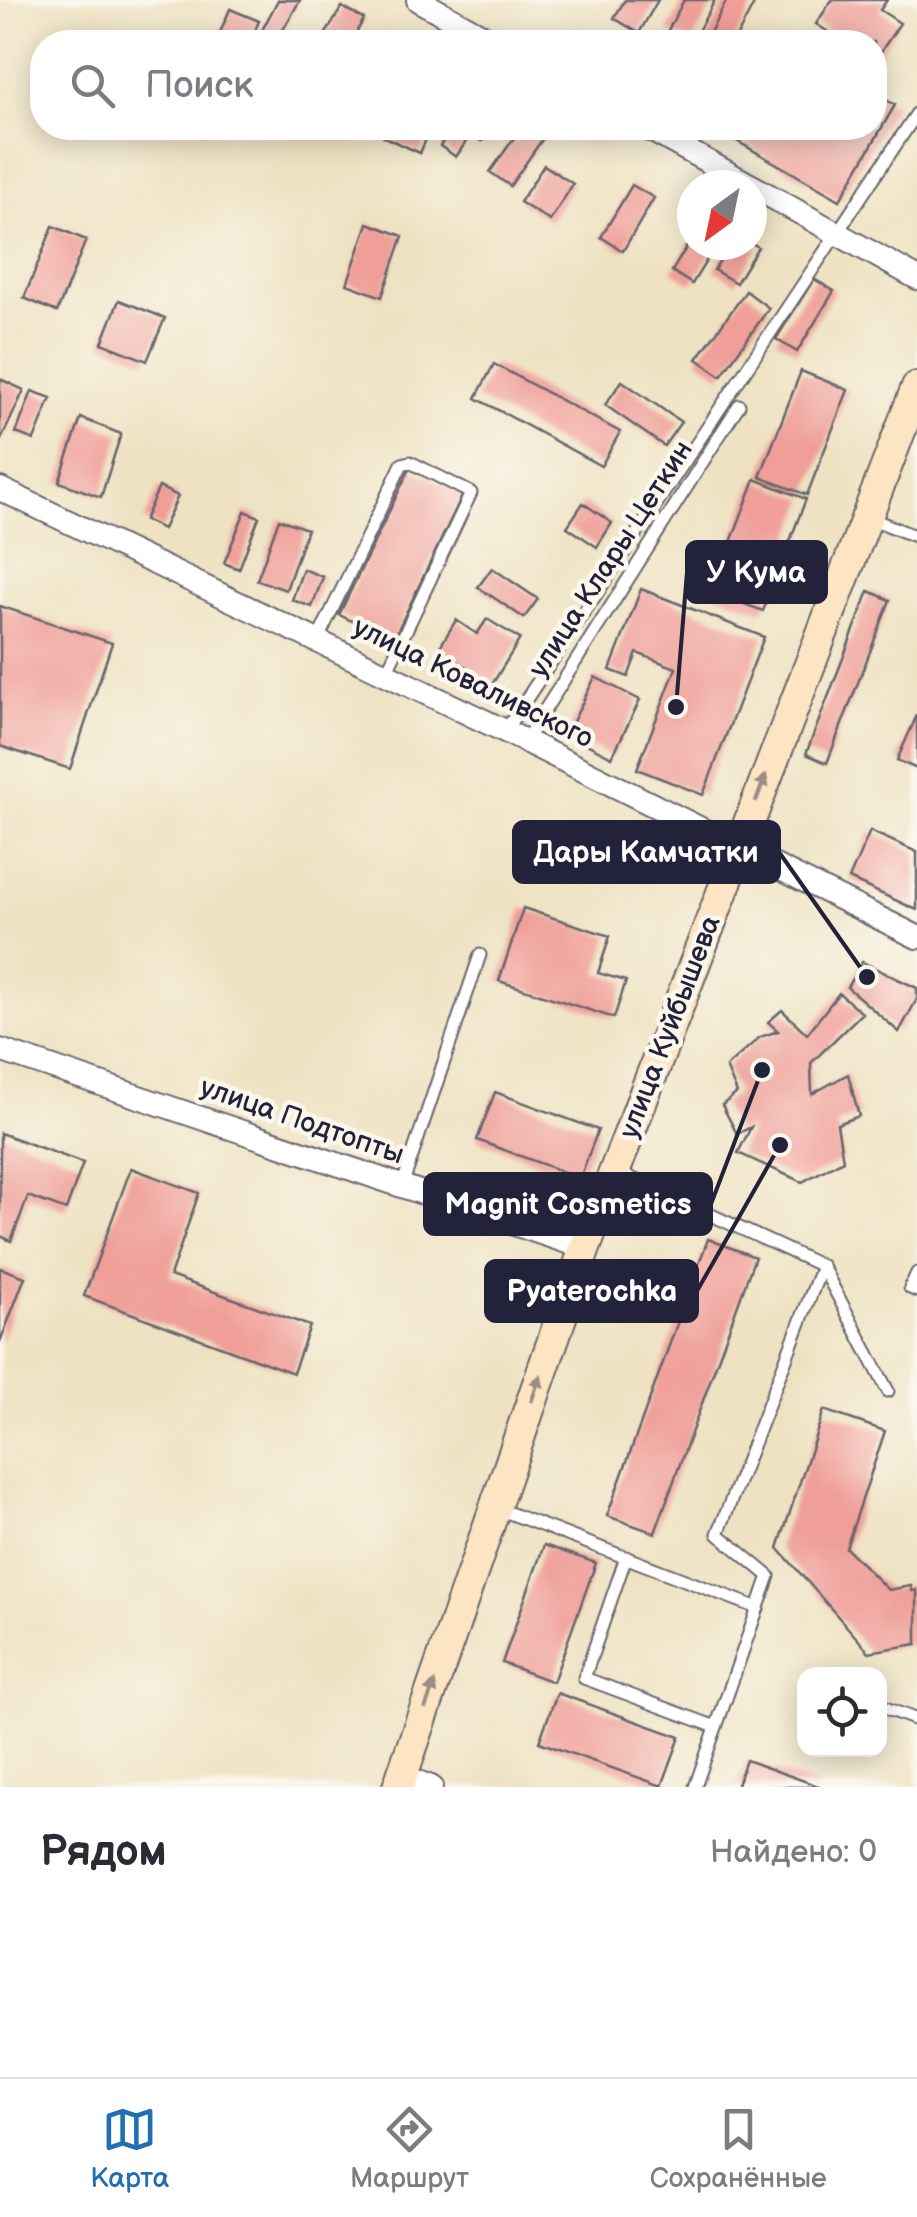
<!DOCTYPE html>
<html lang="ru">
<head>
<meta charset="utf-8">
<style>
	body { margin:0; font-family:"Balsamiq Sans",sans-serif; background:#f7f7f7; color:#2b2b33 }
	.controls { position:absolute; right:30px; bottom:30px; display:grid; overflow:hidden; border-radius:20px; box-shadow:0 5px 25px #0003 }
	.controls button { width:90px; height:90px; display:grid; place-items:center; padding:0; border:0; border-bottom:2px solid #e1e1e2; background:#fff; color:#2b2b33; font:50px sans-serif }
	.compass { position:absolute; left:677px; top:170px; width:90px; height:90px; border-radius:50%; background:#fff; box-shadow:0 5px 25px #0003; rotate:213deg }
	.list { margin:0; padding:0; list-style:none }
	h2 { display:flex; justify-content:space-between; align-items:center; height:130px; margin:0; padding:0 40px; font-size:42px }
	h2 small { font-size:32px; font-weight:400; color:#7c7c81 }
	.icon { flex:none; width:55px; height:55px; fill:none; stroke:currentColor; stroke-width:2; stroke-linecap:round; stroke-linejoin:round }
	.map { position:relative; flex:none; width:917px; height:1787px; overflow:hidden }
	.search { position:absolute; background:#fff; box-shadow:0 5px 25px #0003; left:30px; right:30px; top:30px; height:110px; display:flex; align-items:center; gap:25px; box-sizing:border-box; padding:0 35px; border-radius:40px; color:#7c7c81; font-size:38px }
	.sheet { height:290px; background:#fff }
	nav { display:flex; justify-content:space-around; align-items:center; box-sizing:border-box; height:140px; border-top:2px solid #e1e1e2; background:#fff; font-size:28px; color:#7c7c81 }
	nav a { display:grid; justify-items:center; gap:5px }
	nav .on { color:#1f6fb2 }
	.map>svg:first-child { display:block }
</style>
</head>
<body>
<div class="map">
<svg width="917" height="1787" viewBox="0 0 917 1787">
	<rect width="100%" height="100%" fill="#fbf7ec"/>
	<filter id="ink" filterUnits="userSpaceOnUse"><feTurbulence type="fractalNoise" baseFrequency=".01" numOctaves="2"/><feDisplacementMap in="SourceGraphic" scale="20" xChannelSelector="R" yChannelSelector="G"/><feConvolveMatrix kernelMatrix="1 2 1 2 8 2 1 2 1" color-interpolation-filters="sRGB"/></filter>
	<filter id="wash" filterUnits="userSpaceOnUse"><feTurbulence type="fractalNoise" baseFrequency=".0048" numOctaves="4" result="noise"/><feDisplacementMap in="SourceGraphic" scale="40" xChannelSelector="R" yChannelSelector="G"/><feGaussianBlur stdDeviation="2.25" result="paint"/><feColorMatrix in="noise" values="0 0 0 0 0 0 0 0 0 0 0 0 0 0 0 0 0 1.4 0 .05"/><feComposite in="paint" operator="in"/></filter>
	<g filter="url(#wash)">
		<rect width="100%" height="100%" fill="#eee2c2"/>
		<g id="blocks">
			<!-- building -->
			<g fill="#ef9e98">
				<path d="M278 0H300L276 42 260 34Z"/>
				<path d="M625 0H658L639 33 614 18Z"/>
				<path d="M684 0H715L692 42 667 32Z"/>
				<path d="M727 0H756L734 42H705Z"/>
				<path d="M832 0H887L880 10 900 23 874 62V42H844L816 24Z"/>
				<path d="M342 7 364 19 351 42H326L322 40Z"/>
				<path d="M230 9 259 21 250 42H216Z"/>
				<path d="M874 93 895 105 840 200 714 128H874Z"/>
				<path d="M388 128H431L420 153 384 137Z"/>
				<path d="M452 128H491L482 141 471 134 456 157 440 146Z"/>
				<path d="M521 128H550L510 186 490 172Z"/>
				<path d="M544 165 573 184 550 221 520 202Z"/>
				<path d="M632 185 654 198 623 251 601 237Z"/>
				<path d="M368 223 403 236 382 297 347 284Z"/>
				<path d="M53 226 86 240 57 312 24 298Z"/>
				<path d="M692 238V245H716L692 284 672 271Z"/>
				<path d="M752 243 758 247 736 283 714 270 729 245Z"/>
				<path d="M814 279 834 291 797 352 776 339Z"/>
				<path d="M746 291 769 308 721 376 697 359Z"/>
				<path d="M119 300 165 318 147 361 102 343Z"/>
				<path d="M494 364 620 432 601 466 476 398Z"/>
				<path d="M801 371 848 390 807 495 760 477Z"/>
				<path d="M0 379 24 390 0 442Z"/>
				<path d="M622 381 681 422 664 446 605 405Z"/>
				<path d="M32 391 51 398 34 440 16 433Z"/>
				<path d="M81 418 121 434 101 497 59 482Z"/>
				<path d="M410 468 463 494 393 640 339 615Z"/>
				<path d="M755 479 806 499 763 611 712 592Z"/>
				<path d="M159 487 178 496 163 529 144 520Z"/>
				<path d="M583 503 612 523 597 547 567 527Z"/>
				<path d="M245 511 259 517 239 569 224 563Z"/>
				<path d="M279 519 307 529 286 590 257 580Z"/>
				<path d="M492 568 538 599 524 618 478 587Z"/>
				<path d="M303 569 323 577 312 607 292 600Z"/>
				<path d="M641 589 764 637 703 795 637 769 676 668 637 653 628 677 610 670Z"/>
				<path d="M869 591 890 600 827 763 806 754Z"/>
				<path d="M0 606 112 643 70 769 0 746Z"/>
				<path d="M487 619 520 639 485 696 457 679 465 666 438 650 456 620 477 634Z"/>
				<path d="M595 677 640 700 612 757 567 734Z"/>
				<path d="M917 715V769L897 760Z"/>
				<path d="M870 831 917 852V910L849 879Z"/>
				<path d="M523 908 610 936 598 973 626 981 614 1018 499 981Z"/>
				<path d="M862 962 917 988V999L899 1032 847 987Z"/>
				<path d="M839 993 862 1013 811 1063 812 1094 848 1074 859 1116 837 1124 843 1160 802 1182 738 1153 751 1127 737 1134 722 1105 737 1093 726 1067 760 1037 778 1031 768 1022 782 1010 807 1034Z"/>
				<path d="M495 1092 598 1130 580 1178 477 1140Z"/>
				<path d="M0 1133 83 1163 66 1210 28 1196 11 1241 0 1236Z"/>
				<path d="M131 1168 199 1193 170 1276 310 1326 293 1373 84 1296Z"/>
				<path d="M708 1239 755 1257 655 1533 607 1516Z"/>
				<path d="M0 1268 25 1277 0 1342Z"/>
				<path d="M824 1410 885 1431 846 1548 888 1590 911 1586 912 1591 917 1590V1644L869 1652 778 1548Z"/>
				<path d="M544 1545 596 1563 553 1682 502 1663Z"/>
				<path d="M557 1693 680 1737 662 1786 539 1742Z"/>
				<path d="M746 1760 821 1787H736Z"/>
			</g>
		</g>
	</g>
	<g filter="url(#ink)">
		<use href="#blocks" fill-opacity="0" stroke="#69656a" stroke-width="2.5"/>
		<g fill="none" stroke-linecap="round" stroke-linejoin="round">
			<!-- service casing -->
			<g stroke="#69656a" stroke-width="15">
				<g id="service">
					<path d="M870 518 917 537"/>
					<path d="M317 641 402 464 410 462 471 493 386 673"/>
					<path d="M505 731 917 113"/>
					<path d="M525 741 739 405"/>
					<path d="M618 1172 822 1266 888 1391"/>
					<path d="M402 1186 480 955"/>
					<path d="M917 1273 910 1288 917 1291"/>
					<path d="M499 1509 758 1608"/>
					<path d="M626 1557 584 1678 716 1727"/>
					<path d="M880 1706 917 1720"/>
					<path d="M695 1787 769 1576 718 1534 822 1266"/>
				</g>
			</g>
			<!-- minor casing -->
			<g stroke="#69656a" stroke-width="26">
				<g id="minor">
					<path d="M418 0 494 42"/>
					<path d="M647 128 750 185"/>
					<path d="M752 186 917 278"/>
					<path d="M0 489 505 731 917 937"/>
					<path d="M0 1050 585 1248"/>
					<path d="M402 1776 431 1787"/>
				</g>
			</g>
			<!-- secondary casing -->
			<g stroke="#69656a" stroke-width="34">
				<path id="secondary" d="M398 1787 585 1248 917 387"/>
			</g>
			<!-- service -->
			<use href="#service" stroke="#fff" stroke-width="11"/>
			<!-- minor -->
			<use href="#minor" stroke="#fff" stroke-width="22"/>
			<!-- secondary -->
			<use href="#secondary" stroke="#fde5c4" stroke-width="30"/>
		</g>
		<!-- one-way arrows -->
		<defs><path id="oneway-solid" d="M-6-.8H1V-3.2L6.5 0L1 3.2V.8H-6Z" transform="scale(2.5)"/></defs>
		<g fill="#9a8d86">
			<use href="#oneway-solid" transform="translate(761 788) rotate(-69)"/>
			<use href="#oneway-solid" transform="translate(536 1388) rotate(-71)"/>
			<use href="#oneway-solid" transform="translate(430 1695) rotate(-71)"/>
		</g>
	</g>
	<g text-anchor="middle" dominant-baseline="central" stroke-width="9" stroke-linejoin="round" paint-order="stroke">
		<!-- street labels -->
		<g font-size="28" fill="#22223b" stroke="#fbf7ec">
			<text transform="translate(611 559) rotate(-57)">улица Клары Цеткин</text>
			<text transform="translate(473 683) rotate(26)">улица Коваливского</text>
			<text transform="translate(670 1027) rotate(-69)">улица Куйбышева</text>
			<text transform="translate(302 1121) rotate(19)">улица Подтопты</text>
		</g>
	</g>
	<!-- callouts -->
	<path fill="none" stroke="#22223b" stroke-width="4" d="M676 707L687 572M867 977L779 852M762 1070L711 1204M780 1145L697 1291"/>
	<g fill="#22223b" stroke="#fbf7ec" stroke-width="4">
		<circle cx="676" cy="707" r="10"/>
		<circle cx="867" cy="977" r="10"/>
		<circle cx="762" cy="1070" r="10"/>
		<circle cx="780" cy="1145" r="10"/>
	</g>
	<g fill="#22223b" stroke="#22223b" stroke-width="4">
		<rect x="687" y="542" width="139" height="60" rx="10"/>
		<rect x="514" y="822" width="265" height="60" rx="10"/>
		<rect x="425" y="1174" width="286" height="60" rx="10"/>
		<rect x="486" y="1261" width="211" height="60" rx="10"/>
	</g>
	<g font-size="30" text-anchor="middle" font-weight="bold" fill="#fff">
		<text x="756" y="582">У Кума</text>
		<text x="646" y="862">Дары Камчатки</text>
		<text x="568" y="1214">Magnit Cosmetics</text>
		<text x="592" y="1301">Pyaterochka</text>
	</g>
</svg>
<div class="controls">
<button><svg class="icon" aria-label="locate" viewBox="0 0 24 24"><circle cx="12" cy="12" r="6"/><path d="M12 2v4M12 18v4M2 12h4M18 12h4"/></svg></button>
</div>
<svg class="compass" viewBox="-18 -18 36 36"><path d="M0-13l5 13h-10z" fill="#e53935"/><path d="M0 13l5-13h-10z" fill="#7c7c81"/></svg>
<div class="search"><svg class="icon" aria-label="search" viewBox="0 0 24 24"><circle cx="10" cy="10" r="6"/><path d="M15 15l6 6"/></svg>Поиск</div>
</div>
<section class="sheet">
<h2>Рядом<small>Найдено: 0</small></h2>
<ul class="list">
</ul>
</section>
<nav>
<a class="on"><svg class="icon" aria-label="map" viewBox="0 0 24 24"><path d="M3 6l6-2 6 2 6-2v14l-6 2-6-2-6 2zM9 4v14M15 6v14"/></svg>Карта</a>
<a><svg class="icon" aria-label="directions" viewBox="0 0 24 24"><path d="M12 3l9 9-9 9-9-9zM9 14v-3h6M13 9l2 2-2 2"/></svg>Маршрут</a>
<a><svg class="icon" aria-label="saved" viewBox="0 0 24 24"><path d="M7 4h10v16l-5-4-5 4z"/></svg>Сохранённые</a>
</nav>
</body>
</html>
